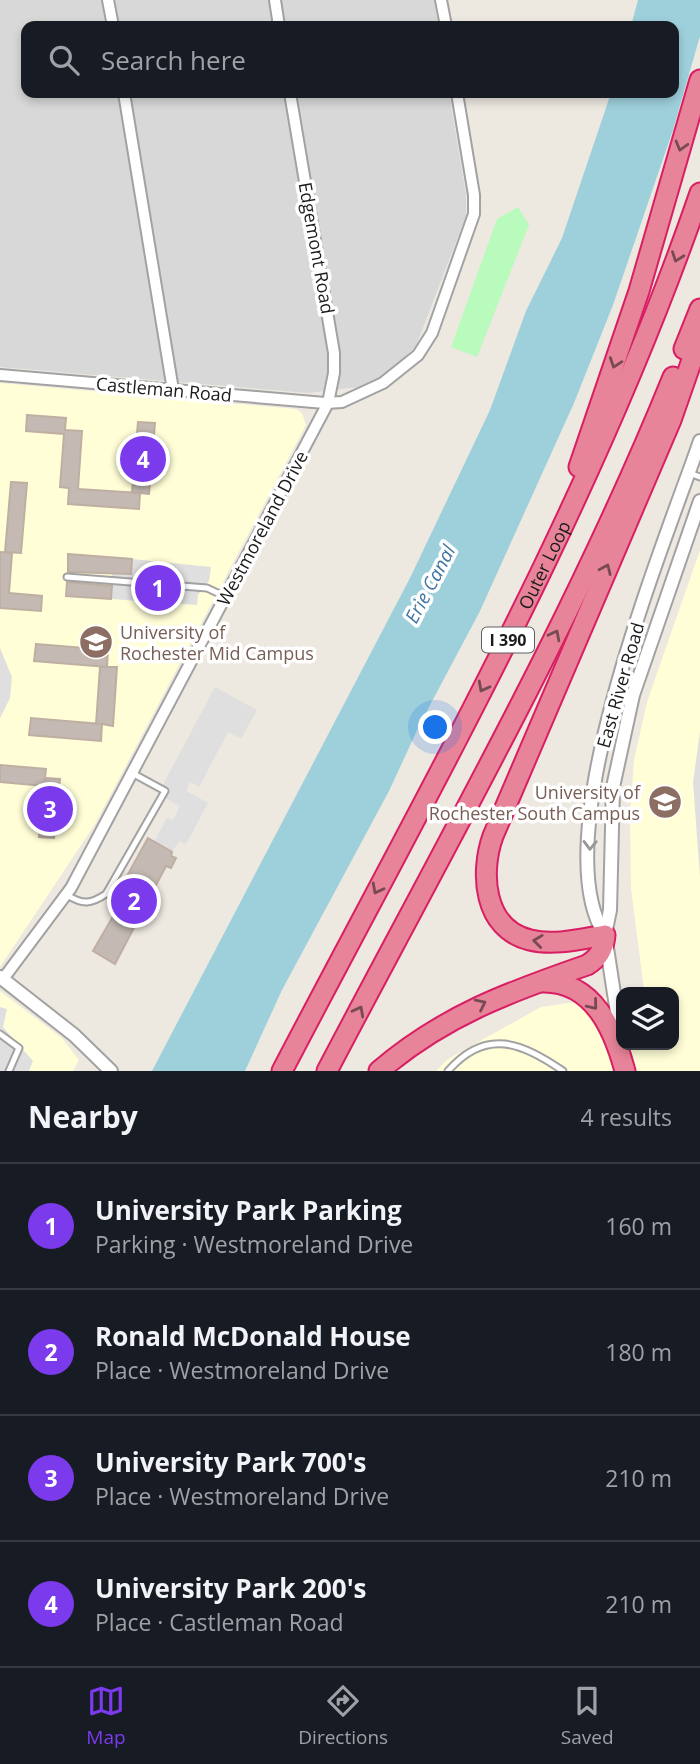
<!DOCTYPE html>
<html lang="en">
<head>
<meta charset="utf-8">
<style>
	body { margin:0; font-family:"Open Sans",sans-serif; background:#20242c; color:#f1f3f6 }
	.controls { position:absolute; right:21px; bottom:21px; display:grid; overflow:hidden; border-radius:14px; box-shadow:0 4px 10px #0003 }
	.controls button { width:63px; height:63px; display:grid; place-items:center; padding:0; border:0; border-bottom:2px solid #363941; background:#171b24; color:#f1f3f6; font:35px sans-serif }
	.you { position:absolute; left:436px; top:728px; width:24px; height:24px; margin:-18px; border:5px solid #fff; border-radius:50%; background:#1a73e8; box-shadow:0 0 0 10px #1a73e833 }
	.badge { display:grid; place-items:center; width:46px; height:46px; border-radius:50%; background:#7c3aed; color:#fff; font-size:23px; font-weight:700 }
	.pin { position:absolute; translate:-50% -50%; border:4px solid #fff; box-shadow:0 2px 7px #0006 }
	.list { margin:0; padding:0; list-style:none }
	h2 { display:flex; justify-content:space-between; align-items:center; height:91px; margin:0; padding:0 28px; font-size:30px }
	h2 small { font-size:23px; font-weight:400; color:#9ea1a6 }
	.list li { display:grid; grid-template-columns:46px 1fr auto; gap:21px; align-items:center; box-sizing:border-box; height:126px; padding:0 28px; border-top:2px solid #363941 }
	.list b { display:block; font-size:26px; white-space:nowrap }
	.list p { margin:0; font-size:23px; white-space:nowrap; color:#9ea1a6 }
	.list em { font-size:23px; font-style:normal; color:#9ea1a6 }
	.icon { flex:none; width:38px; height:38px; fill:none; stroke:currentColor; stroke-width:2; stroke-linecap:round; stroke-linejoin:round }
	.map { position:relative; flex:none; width:700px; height:1071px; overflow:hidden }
	.search { position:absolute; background:#171b24; box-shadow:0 4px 10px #0003; left:21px; right:21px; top:21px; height:77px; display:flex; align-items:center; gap:18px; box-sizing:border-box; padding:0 24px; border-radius:14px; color:#9ea1a6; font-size:26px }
	.sheet { height:595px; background:#171b24 }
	nav { display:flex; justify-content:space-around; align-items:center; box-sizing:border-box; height:98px; border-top:2px solid #363941; background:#171b24; font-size:19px; color:#9ea1a6 }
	nav a { display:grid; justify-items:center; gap:4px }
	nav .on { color:#7c3aed }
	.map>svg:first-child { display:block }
</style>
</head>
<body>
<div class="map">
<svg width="700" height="1071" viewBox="0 0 700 1071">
	<rect width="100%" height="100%" fill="#ede8e0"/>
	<!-- residential -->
	<path fill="#d9d8d8" d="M0 0H434L438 26H26V93H449L466 195V216L416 346 393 369 376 379 358 387 308 393 0 367Z"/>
	<!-- education -->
	<g fill="#fffed7">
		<path d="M0 383 296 409 302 413 306 425 95 824 0 967Z"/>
		<path d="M700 550V1071H436L448 1059 541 1007 621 995V1045H674V992H636L644 990 631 889 630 815 634 760 647 702Z"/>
		<path d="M0 991 62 1038 79 1060 73 1071H0Z"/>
	</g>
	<!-- park -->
	<path fill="#b9fabd" d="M518 207 529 225 477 357 451 347 497 219Z"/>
	<!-- parking -->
	<g fill="#dfdfdf">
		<path d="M132 559 211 567 209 581 198 595 197 605 111 599 112 573 131 574Z"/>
		<path d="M0 648 12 677 10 698 0 718Z"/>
		<path d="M215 687 257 710 241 739 228 732 199 787 190 782 186 791 208 803 186 844 179 841 172 852 154 842 167 818 173 820 180 806 158 794Z"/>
		<path d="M700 732V877L693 782Z"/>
		<path d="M0 1007 7 1009 3 1027 33 1061 29 1071H0Z"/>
	</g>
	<!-- water -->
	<path fill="#9ed0dc" d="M638 0H700V36L673 130 613 305 574 403 480 611 420 724 389 791 282 990 245 1071H152L410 578 490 410 526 311 562 238 611 93H674V26H631Z"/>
	<!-- building -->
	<g fill="#c4bab3" stroke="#bfaea2" stroke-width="2">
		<path d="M27 415 66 418 65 430 82 431 78 489 140 493 132 492 138 422 155 423 149 494 140 493 139 509 68 504 69 488 60 487 64 434 26 431Z"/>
		<path d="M11 482 27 483 21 553 5 552Z"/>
		<path d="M0 552 12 553 9 593 42 596 41 611 0 608Z"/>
		<path d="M68 554 132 559 131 574 68 572Z"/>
		<path d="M67 582 112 586 111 599 66 596Z"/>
		<path d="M36 644 108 650 107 667 34 661Z"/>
		<path d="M100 667H117L113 726 102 724 101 741 29 735 31 718 102 724H96Z"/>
		<path d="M0 765 46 769 44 786 0 782Z"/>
		<path d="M45 778 60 779 54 838 39 837Z"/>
		<path d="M148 838 172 852 171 856 176 858 171 868 166 866 115 964 93 951 123 899 120 897 131 878 127 876Z"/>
	</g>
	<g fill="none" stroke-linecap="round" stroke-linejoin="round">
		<!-- service casing -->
		<g stroke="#a2a2a2" stroke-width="9">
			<g id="service">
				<path d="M689 473 700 477"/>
				<path d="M67 577 207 588 226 597"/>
				<path d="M67 895C83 905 91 904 106 894L165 791 132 773"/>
				<path d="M0 1034 19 1048 9 1071"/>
				<path d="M448 1071C486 1027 523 1043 563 1071"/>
			</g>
		</g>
		<!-- minor casing -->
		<g stroke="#a2a2a2" stroke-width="14">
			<g id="minor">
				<path d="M108 0 113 26"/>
				<path d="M275 0 279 26"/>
				<path d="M441 0 446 26"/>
				<path d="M124 93 173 390"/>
				<path d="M0 375 325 403 342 402 383 383 418 355 432 333 474 214V195L457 93"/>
				<path d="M3 979 71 888 328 403 334 373V353L290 93"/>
			</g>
		</g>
		<!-- tertiary casing -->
		<g stroke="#a2a2a2" stroke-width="16">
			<g id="tertiary">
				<path d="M605 935C542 840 664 545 700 441"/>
				<path d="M0 977 74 1035 111 1071"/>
				<path d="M621 1039 605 935 610 910 613 787 633 695 700 501"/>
			</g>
		</g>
		<!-- motorway casing -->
		<g stroke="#d91f63" stroke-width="23">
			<g id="motorway">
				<path d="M684 349 700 309"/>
				<path d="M579 467 639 291 700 80"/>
				<path d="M544 982C594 982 614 1030 625 1071"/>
				<path id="s1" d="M282 1071C432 784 594 501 700 193"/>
				<path d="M327 1071C447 842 576 616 673 377"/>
				<path d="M379 1071C443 1016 509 992 587 965 599 958 604 949 605 935 581 939 554 946 530 940 483 929 480 872 493 836L671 420 700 337"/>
			</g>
		</g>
		<!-- service -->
		<use href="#service" stroke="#fff" stroke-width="5"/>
		<!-- minor -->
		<use href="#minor" stroke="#fff" stroke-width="10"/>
		<!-- tertiary -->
		<use href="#tertiary" stroke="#fff" stroke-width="12"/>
		<!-- motorway -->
		<use href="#motorway" stroke="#e88499" stroke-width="19"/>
	</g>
	<!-- one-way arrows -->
	<defs><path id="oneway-chevron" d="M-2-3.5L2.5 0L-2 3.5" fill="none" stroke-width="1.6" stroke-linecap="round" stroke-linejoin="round" transform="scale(1.75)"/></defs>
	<g stroke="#774a54">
		<use href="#oneway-chevron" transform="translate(681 146) rotate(106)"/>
		<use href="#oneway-chevron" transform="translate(677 257) rotate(110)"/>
		<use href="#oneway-chevron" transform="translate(615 363) rotate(109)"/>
		<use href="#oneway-chevron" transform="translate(606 569) rotate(-66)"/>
		<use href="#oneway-chevron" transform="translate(555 635) rotate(-63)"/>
		<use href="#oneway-chevron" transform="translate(483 687) rotate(118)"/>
		<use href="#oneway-chevron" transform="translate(377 889) rotate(118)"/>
		<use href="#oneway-chevron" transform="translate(538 941) rotate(-173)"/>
		<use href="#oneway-chevron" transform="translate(481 1004) rotate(-26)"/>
		<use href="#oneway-chevron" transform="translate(593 1005) rotate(51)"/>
		<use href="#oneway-chevron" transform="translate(359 1011) rotate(-62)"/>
	</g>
	<use stroke="#989898" href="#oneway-chevron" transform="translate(590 845) rotate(91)"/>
	<!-- icons -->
	<defs>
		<g id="university-disc" transform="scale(1.75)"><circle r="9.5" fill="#8d6e63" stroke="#fff"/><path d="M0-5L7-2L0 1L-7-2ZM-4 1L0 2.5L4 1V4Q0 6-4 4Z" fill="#fff"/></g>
	</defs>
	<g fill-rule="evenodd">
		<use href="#university-disc" x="96" y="642"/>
		<use href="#university-disc" x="665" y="802"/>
	</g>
	<g text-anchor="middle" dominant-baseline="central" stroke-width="7" stroke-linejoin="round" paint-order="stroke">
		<!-- shield labels -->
		<rect fill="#fff" stroke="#5f5f5f" stroke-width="2" x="482" y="627.5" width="52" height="25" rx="5"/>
		<g font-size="16" font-weight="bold" fill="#1b1b1b">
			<text x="508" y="640">I 390</text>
		</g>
		<!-- street labels -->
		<g font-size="18" fill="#1b1b1b" stroke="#fff">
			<text transform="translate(317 248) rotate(80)">Edgemont Road</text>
			<text transform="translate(164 389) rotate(5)">Castleman Road</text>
			<text transform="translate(262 528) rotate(-62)">Westmoreland Drive</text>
			<text stroke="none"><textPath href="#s1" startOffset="570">Outer Loop</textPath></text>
			<text transform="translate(620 685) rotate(-74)">East River Road</text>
		</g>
		<!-- education labels -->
		<g font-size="18" fill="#785e54" stroke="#fff" text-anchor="start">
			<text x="120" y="632">University of<tspan x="120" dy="21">Rochester Mid Campus</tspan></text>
			<text x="640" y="792" text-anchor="end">University of<tspan x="640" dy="21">Rochester South Campus</tspan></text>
		</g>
		<!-- water labels -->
		<g font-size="19" font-style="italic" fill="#4376a3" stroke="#fff">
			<text transform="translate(430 584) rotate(-62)">Erie Canal</text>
		</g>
	</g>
</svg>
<div class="controls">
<button><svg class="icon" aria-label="layers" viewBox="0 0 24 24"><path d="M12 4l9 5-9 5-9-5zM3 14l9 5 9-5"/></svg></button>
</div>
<div class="you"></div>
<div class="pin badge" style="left:158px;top:588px">1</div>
<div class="pin badge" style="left:134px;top:901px">2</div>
<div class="pin badge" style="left:50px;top:809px">3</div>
<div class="pin badge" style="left:143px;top:459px">4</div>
<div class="search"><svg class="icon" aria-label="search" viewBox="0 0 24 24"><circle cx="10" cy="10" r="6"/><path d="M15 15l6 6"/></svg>Search here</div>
</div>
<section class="sheet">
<h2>Nearby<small>4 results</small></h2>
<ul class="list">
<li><span class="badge">1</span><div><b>University Park Parking</b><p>Parking · Westmoreland Drive</p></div><em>160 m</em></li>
<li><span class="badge">2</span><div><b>Ronald McDonald House</b><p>Place · Westmoreland Drive</p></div><em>180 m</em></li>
<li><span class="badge">3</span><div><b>University Park 700's</b><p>Place · Westmoreland Drive</p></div><em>210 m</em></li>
<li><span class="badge">4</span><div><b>University Park 200's</b><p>Place · Castleman Road</p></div><em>210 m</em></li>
</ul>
</section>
<nav>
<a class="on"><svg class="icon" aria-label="map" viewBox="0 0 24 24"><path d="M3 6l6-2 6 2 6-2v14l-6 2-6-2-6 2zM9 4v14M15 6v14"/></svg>Map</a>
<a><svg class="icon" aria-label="directions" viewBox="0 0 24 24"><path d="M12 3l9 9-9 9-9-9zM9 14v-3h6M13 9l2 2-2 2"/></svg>Directions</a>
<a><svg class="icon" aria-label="saved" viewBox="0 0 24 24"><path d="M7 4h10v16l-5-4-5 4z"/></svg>Saved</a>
</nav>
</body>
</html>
